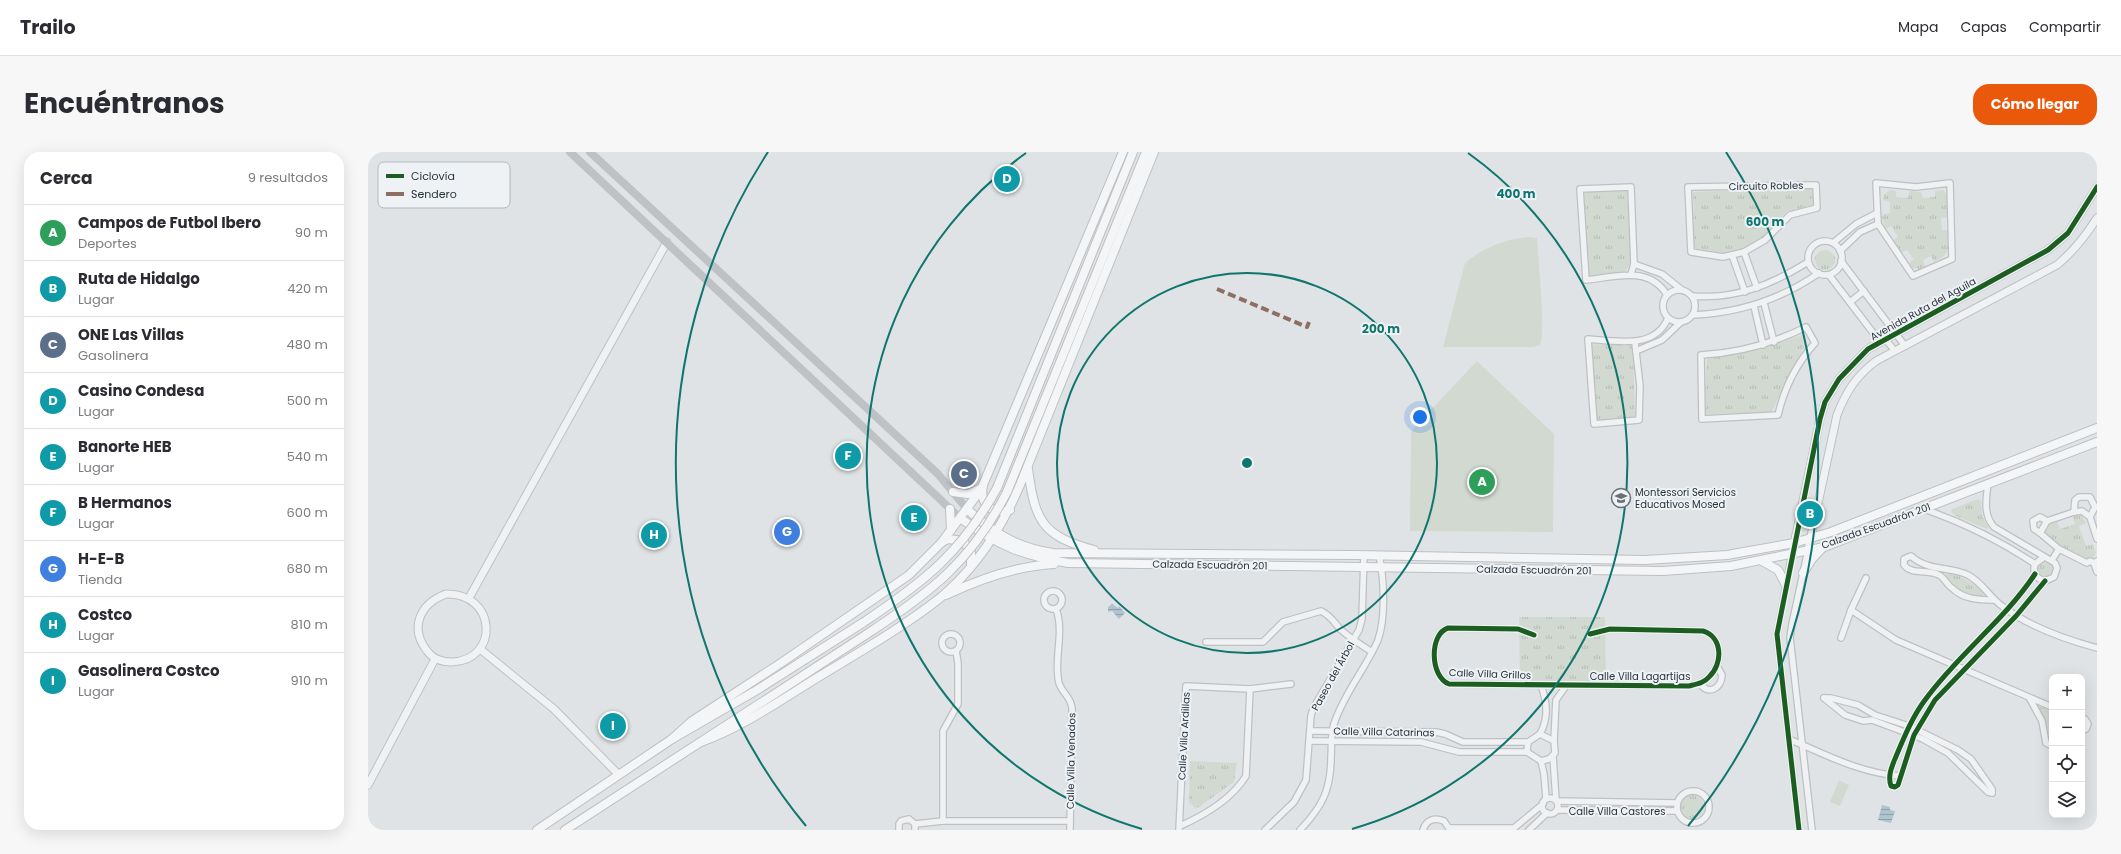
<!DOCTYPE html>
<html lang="es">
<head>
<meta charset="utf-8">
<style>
	body { margin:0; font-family:Poppins,sans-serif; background:#f7f7f7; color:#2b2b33 }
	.controls { position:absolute; right:12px; bottom:12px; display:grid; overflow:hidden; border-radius:8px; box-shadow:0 4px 16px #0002 }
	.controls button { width:36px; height:36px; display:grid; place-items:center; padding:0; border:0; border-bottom:1px solid #e1e1e2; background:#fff; color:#2b2b33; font:20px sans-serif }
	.you { position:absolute; left:1052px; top:265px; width:14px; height:14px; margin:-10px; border:3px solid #fff; border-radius:50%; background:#1a73e8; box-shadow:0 0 0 6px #1a73e833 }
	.badge { display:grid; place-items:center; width:26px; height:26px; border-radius:50%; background:#ea580c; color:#fff; font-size:13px; font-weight:700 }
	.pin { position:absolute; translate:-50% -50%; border:2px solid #fff; box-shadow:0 1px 4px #0006 }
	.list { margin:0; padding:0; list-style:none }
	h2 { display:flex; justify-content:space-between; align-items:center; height:52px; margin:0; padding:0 16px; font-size:17px }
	h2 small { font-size:13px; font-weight:400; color:#7c7c81 }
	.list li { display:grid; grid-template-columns:26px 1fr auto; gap:12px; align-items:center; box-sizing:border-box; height:56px; padding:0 16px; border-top:1px solid #e1e1e2 }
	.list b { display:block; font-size:15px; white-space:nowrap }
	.list p { margin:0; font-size:13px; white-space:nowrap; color:#7c7c81 }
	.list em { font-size:13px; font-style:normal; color:#7c7c81 }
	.icon { flex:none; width:22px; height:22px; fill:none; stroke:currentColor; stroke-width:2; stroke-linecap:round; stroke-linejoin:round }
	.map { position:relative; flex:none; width:1729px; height:678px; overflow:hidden; border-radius:16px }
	header { display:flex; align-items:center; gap:24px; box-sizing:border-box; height:56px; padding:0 20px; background:#fff; border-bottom:1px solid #e1e1e2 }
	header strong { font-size:19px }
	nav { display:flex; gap:22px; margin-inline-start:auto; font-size:14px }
	.intro { display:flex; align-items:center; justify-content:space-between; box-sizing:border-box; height:96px; padding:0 24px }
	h1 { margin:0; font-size:28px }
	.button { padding:10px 18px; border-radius:16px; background:#ea580c; color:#fff; font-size:14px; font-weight:700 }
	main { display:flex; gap:24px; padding:0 24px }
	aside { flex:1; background:#fff; border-radius:16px; box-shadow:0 4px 16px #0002 }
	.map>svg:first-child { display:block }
</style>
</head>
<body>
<header>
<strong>Trailo</strong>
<nav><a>Mapa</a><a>Capas</a><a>Compartir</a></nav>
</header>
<div class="intro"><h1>Encuéntranos</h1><a class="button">Cómo llegar</a></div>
<main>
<aside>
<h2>Cerca<small>9 resultados</small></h2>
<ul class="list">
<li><span class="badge" style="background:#2e9e5b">A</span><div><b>Campos de Futbol Ibero</b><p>Deportes</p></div><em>90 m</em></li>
<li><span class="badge" style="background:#0f9aa8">B</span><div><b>Ruta de Hidalgo</b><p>Lugar</p></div><em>420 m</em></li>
<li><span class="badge" style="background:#5c6f8a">C</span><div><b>ONE Las Villas</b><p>Gasolinera</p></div><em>480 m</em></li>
<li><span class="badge" style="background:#0f9aa8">D</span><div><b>Casino Condesa</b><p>Lugar</p></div><em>500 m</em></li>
<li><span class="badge" style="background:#0f9aa8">E</span><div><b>Banorte HEB</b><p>Lugar</p></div><em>540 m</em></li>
<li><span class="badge" style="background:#0f9aa8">F</span><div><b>B Hermanos</b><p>Lugar</p></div><em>600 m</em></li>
<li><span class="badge" style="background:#3f7fe0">G</span><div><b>H-E-B</b><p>Tienda</p></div><em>680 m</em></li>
<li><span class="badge" style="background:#0f9aa8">H</span><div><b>Costco</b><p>Lugar</p></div><em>810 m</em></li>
<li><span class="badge" style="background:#0f9aa8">I</span><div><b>Gasolinera Costco</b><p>Lugar</p></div><em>910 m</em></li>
</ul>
</aside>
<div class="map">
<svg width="1729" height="678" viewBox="0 0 1729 678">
	<defs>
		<pattern id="grass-tufts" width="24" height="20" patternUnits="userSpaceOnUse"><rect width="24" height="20" fill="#d2d9d1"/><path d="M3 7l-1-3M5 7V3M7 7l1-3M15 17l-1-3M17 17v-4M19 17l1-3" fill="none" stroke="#b4bbb4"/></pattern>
		<pattern id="water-rules" width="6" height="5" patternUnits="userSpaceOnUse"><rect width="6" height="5" fill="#afc4cf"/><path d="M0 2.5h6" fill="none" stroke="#8ea0a9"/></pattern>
	</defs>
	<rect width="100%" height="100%" fill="#e0e3e5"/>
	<!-- grass -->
	<g fill="url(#grass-tufts)">
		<path d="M1445 36 1446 53 1418 60 1396 86 1375 97 1355 101 1326 96 1325 40Z"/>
		<path d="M1575 38 1580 44 1579 65 1573 66 1574 78H1580C1580 97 1584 101 1566 110L1563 104 1555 108 1557 114 1551 117 1545 116 1541 111 1546 107 1539 98 1533 101 1525 88 1530 85 1523 74 1517 77 1514 65 1516 62 1522 61V50L1515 48 1516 42 1523 38 1528 39V45L1540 46 1542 39 1553 40 1555 46 1567 45V39Z"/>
		<path d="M1216 39H1259L1263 110 1257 120 1221 125Z"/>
		<circle cx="1457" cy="108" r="10"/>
		<path d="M1434 183 1436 195 1403 261 1336 262 1339 206 1394 197Z"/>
		<path d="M1223 192 1265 194 1267 266 1227 269Z"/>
		<path d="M1610 347 1613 349 1614 364 1620 374 1619 377 1588 364 1583 360 1584 357Z"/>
		<path d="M1711 362 1714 364 1718 371 1711 374 1718 394 1725 392 1728 401 1725 406 1720 407 1691 394 1676 380 1677 373 1689 370 1692 377 1707 372 1705 365Z"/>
		<circle cx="1678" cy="418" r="8"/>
		<path d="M1579 421 1591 424 1615 437 1616 443C1604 451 1584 435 1577 425Z"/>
		<path d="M1151 465H1237L1238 533 1152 532Z"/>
		<path d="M1669 554 1684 559V593L1676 589 1679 574Z"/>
		<path d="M822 609 869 611 866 630 828 657 821 650Z"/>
		<circle cx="1324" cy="655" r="12"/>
	</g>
	<!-- garden -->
	<g fill="#d2d9d1">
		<path d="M1161 85 1169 86C1170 105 1178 179 1172 193L1165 195H1075L1097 111C1115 96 1137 87 1161 85Z"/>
		<path d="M1109 209 1186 282 1185 380 1042 379 1043 279Z"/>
		<path d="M1471 628 1481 633 1472 654 1462 650Z"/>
	</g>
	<!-- water -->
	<g fill="url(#water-rules)">
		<path d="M744 452 750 456 751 454 757 461 751 467 744 459 740 460V455Z"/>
		<path d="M1514 653 1522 655V658L1527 659 1523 671 1510 668Z"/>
	</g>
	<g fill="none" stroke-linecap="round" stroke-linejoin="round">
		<!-- minor casing -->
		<g stroke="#bec1c3" stroke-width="8">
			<g id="minor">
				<path d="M1508 31 1548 35 1582 31 1584 107 1545 124 1510 72Z"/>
				<path d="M1448 33 1449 56 1422 63 1397 88 1376 100 1355 105 1323 100 1320 35Z"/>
				<circle cx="1457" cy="106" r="17"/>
				<path d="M1465 91 1488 72 1509 61"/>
				<path d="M1472 99 1492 80 1510 72"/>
				<path d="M1376 100 1389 136"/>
				<path d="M1364 103 1377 140"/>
				<path d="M1473 109 1537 194"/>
				<path d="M1266 112 1294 122 1314 138"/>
				<path d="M1263 122 1266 112 1263 35 1212 37 1218 128C1247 125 1281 113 1299 143"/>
				<path d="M1461 123 1506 182 1518 188 1527 199"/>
				<circle cx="1311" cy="154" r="16"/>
				<path d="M1324 144C1367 148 1405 132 1440 110"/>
				<path d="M1482 150 1496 139"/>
				<path d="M1396 151 1406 190"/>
				<path d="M1386 154 1395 193"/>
				<path d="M1325 163C1372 161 1412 148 1451 121"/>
				<path d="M1438 175 1447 191C1429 211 1416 237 1410 263L1334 267 1333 203C1371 201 1404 192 1438 175Z"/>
				<path d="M1267 191 1272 234 1271 268 1226 272 1220 187C1248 189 1287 198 1300 166"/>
				<path d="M1268 199 1294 188 1313 170"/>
				<path d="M1620 332C1618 348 1615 362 1626 375L1687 411 1689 416 1686 425 1677 429C1668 427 1664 420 1667 412L1676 405"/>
				<path d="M1556 357C1596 371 1631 388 1667 412"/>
				<path d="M1706 360 1707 348 1711 345H1722L1727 355 1722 365"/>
				<path d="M1672 381 1666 377 1665 369 1672 365 1679 369"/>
				<path d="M1729 387 1722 365 1714 359 1706 360 1679 369 1672 381 1691 397 1719 411 1722 409 1726 411 1729 409"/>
				<path d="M1440 398 1424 472 1422 486 1444 678"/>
				<path d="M1424 402 1409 482 1431 678"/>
				<path d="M1684 408 1691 397"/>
				<path d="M1726 411 1729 420"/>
				<path d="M1667 422C1636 469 1590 502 1557 548 1545 564 1537 583 1529 602 1525 612 1519 623 1523 634L1527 635 1530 633 1546 583 1567 548 1648 464 1677 429"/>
				<circle cx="685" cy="448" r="9"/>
				<path d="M1625 448C1610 448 1595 447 1584 436 1579 433 1576 425 1571 423 1561 417 1543 423 1536 413V407L1543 404C1561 420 1581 414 1600 423 1615 431 1621 445 1634 454 1661 475 1696 487 1729 496"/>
				<path d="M688 457C697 481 685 507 691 531 694 541 703 545 704 556L702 678"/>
				<path d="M1483 458 1528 488 1684 555"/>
				<circle cx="583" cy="491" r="9"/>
				<path d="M1166 483 1150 477 1080 476C1061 482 1062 525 1081 532L1321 534C1329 532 1336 531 1341 525 1355 512 1355 485 1335 479L1242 477 1222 482"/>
				<path d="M1473 486 1483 458 1498 426"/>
				<path d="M838 490H895L915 470 953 459C962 463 966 470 972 477 982 486 993 493 1004 500"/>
				<path d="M1332 532C1341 543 1353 537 1354 523L1349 514"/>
				<path d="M1456 546H1463L1490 553 1507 563 1541 574 1590 598 1603 607 1624 637V641"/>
				<path d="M1456 546 1477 563 1495 569 1504 568 1555 587 1580 601 1620 640 1624 641"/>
				<path d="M1662 547 1674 569 1678 591 1684 594"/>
				<path d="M1714 566 1717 567 1720 572 1718 577 1714 578"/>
				<path d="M943 579 1068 580 1077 582 1095 590H1160L1172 582 1186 589 1187 601 1181 607 1173 609 1159 600 1160 590"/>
				<path d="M1172 582C1181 566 1179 550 1173 533"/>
				<path d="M1421 587C1456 602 1494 622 1533 624"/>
				<path d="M942 589 1053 590 1091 600H1159"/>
				<path d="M1186 589 1188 548 1198 534"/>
				<path d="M1185 604 1188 648"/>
				<path d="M1173 609 1176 622 1178 647"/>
				<circle cx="1325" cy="655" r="16"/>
				<circle cx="1182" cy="654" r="8"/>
				<path d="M1189 649 1309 651"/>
				<path d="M1189 658 1309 659"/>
				<path d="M575 669V579L590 552V511L588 499"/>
				<path d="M547 672 575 669H702"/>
				<path d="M812 674C837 663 863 648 878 624L882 537"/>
				<path d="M1082 676H1146L1175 652"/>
				<path d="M531 678V672L533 669 541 667 547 672V678"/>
				<path d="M811 678 818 534 882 537 923 532"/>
				<path d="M897 678 926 650 938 628 943 563 946 555 991 478 994 467 996 403"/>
				<path d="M932 678C954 655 963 638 963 605 964 593 962 580 967 569 977 540 998 516 1010 488 1018 466 1016 426 1011 403"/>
				<path d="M1055 678C1058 668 1066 665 1076 669L1082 678"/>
				<path d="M1161 678 1179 661"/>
			</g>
		</g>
		<!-- tertiary casing -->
		<g stroke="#bec1c3" stroke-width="9">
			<g id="tertiary">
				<path d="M1440 398 1469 263C1478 240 1488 224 1508 209L1689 113C1706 99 1717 85 1729 66"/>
				<path d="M1424 402 1452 267 1457 250 1471 227 1500 197 1680 98 1700 81 1729 35"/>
				<path d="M78 442C129 441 132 508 84 510 74 510 66 508 60 500 41 477 51 452 78 442Z"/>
				<path d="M101 446 299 90"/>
				<path d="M112 497 186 557 251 623"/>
				<path d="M0 633 67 507"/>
			</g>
		</g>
		<!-- primary casing -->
		<g stroke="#bdc0c3" stroke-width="10">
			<g id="primary">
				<path d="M660 317C667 369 674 384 726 398"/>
				<path d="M629 336 765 0"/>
				<path d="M585 340 600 342 612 337"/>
				<path d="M639 340 778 0"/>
				<path d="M582 357 583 378"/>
				<path d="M599 357C625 381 650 396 685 401L987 403 1277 408 1359 403 1426 391 1463 380 1729 276"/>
				<path d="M642 358C624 363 611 352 615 333L755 0"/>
				<path d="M592 366C631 394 653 403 700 411L1295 419 1363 414 1456 395 1729 290"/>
				<path d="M574 390 580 387 595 389 603 400V414"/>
				<path d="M1394 409 1410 418 1418 433"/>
				<path d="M1435 421 1444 407 1455 395"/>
				<path d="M578 443C612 427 648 414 686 412"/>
				<path d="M304 587 324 569 413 511 541 423 574 390 614 336"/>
				<path d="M333 590C374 575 410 550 447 527 488 502 534 476 572 446 608 416 634 375 652 333L786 0"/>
				<path d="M169 678 304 587 389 538 496 470"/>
				<path d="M197 678 499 482"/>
			</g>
		</g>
		<!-- minor -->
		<use href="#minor" stroke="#f0f1f2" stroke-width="5.5"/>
		<!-- tertiary -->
		<use href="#tertiary" stroke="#f0f1f2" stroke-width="7"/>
		<!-- secondary -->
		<g stroke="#bec2c5" stroke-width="8">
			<path d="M202 0 592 366"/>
			<path d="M222 0 570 322 599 357"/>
		</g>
		<!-- primary -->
		<use href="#primary" stroke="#f4f5f6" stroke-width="8"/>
		<!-- primary-bridge casing -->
		<g stroke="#bdc0c3" stroke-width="10" stroke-linecap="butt">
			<g id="primary-bridge">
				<path d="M496 470C557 429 593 401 629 336"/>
				<path d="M499 482C563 440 603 410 639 340"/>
			</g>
		</g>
		<!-- primary-bridge -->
		<use href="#primary-bridge" stroke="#f4f5f6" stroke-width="8"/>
		<!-- quiet -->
		<path stroke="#8d6e63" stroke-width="4" stroke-dasharray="8 4" stroke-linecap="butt" d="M849 137 939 175 941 170"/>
		<!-- cycleway casing -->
		<g stroke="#eef2f5" stroke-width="8">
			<g id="cycleway">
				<path d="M1667 422C1636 469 1590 502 1557 548 1545 564 1537 583 1529 602 1525 612 1519 623 1523 634L1527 635 1530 633 1546 583 1567 548 1648 464 1677 429"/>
				<path d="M1166 483 1150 477 1080 476C1061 482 1062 525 1081 532L1321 534C1329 532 1336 531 1341 525 1355 512 1355 485 1335 479L1242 477 1222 482"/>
				<path d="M1431 678 1409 482 1452 267 1457 250 1471 227 1500 197 1680 98 1700 81 1729 35"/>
			</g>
		</g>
		<!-- cycleway -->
		<use href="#cycleway" stroke="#1b5e20" stroke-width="5"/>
	</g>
	<!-- distance rings -->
	<g fill="none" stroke="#0f766e" stroke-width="2">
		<circle cx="879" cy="311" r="190"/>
		<path d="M774 677A381 381 0 0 1 658 1M1100 1A381 381 0 0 1 984 677"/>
		<path d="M438 674A571 571 0 0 1 400 0M1358 0A571 571 0 0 1 1320 674"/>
	</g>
	<!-- icons -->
	<defs>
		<g id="university-ring" transform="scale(1)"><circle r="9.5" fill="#eef2f5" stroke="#687178" stroke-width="1.5"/><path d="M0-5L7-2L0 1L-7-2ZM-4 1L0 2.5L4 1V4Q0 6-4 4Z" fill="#687178"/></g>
	</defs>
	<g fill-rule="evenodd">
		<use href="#university-ring" x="1253" y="346"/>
	</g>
	<g text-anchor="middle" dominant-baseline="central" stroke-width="4" stroke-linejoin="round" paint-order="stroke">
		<!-- street labels -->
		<g font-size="10" fill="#28333e" stroke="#eef2f5">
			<text transform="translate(1398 34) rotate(-1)">Circuito Robles</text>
			<text transform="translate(1555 157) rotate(-29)">Avenida Ruta del Aguila</text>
			<text transform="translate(1508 374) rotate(-20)">Calzada Escuadrón 201</text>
			<text transform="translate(842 413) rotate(1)">Calzada Escuadrón 201</text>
			<text transform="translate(1166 418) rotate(1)">Calzada Escuadrón 201</text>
			<text transform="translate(1122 522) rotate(2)">Calle Villa Grillos</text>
			<text transform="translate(965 524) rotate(-61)">Paseo del Árbol</text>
			<text x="1272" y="524">Calle Villa Lagartijas</text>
			<text transform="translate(1016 580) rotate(1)">Calle Villa Catarinas</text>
			<text transform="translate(816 584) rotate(-87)">Calle Villa Ardillas</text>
			<text transform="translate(703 609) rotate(-89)">Calle Villa Venados</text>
			<text x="1249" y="659">Calle Villa Castores</text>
		</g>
		<!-- poi labels -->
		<g font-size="10" fill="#28333e" stroke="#eef2f5" text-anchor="start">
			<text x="1267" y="340">Montessori Servicios<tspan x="1267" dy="12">Educativos Mosed</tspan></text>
		</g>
	</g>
	<!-- legend -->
	<rect x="10" y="10" width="132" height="46" rx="6" fill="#eef2f5" stroke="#b3b9be" stroke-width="1"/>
	<rect x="18" y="22" width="18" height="4" fill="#1b5e20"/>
	<rect x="18" y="40" width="18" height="4" fill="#8d6e63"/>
	<g font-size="11" fill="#28333e">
		<text x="43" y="28">Ciclovía</text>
		<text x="43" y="46">Sendero</text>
	</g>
	<circle cx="879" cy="311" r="6" fill="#0f766e" stroke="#eef2f5" stroke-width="2"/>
	<g font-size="12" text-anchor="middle" font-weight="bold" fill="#0f766e" stroke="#eef2f5" stroke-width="4" stroke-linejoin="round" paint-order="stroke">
		<text x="1148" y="46">400 m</text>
		<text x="1397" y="74">600 m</text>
		<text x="1013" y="181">200 m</text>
	</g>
</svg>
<div class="controls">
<button>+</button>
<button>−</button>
<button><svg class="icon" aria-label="locate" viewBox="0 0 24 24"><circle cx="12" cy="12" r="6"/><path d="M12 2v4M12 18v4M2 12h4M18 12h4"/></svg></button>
<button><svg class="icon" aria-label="layers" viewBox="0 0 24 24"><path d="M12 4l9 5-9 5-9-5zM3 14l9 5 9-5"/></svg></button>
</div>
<div class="you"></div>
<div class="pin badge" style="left:1114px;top:330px;background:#2e9e5b">A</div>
<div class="pin badge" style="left:1442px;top:362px;background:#0f9aa8">B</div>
<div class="pin badge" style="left:596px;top:322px;background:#5c6f8a">C</div>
<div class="pin badge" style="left:639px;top:27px;background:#0f9aa8">D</div>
<div class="pin badge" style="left:546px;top:366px;background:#0f9aa8">E</div>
<div class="pin badge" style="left:480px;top:304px;background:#0f9aa8">F</div>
<div class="pin badge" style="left:419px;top:380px;background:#3f7fe0">G</div>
<div class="pin badge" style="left:286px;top:383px;background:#0f9aa8">H</div>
<div class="pin badge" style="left:245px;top:574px;background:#0f9aa8">I</div>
</div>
</main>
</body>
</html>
